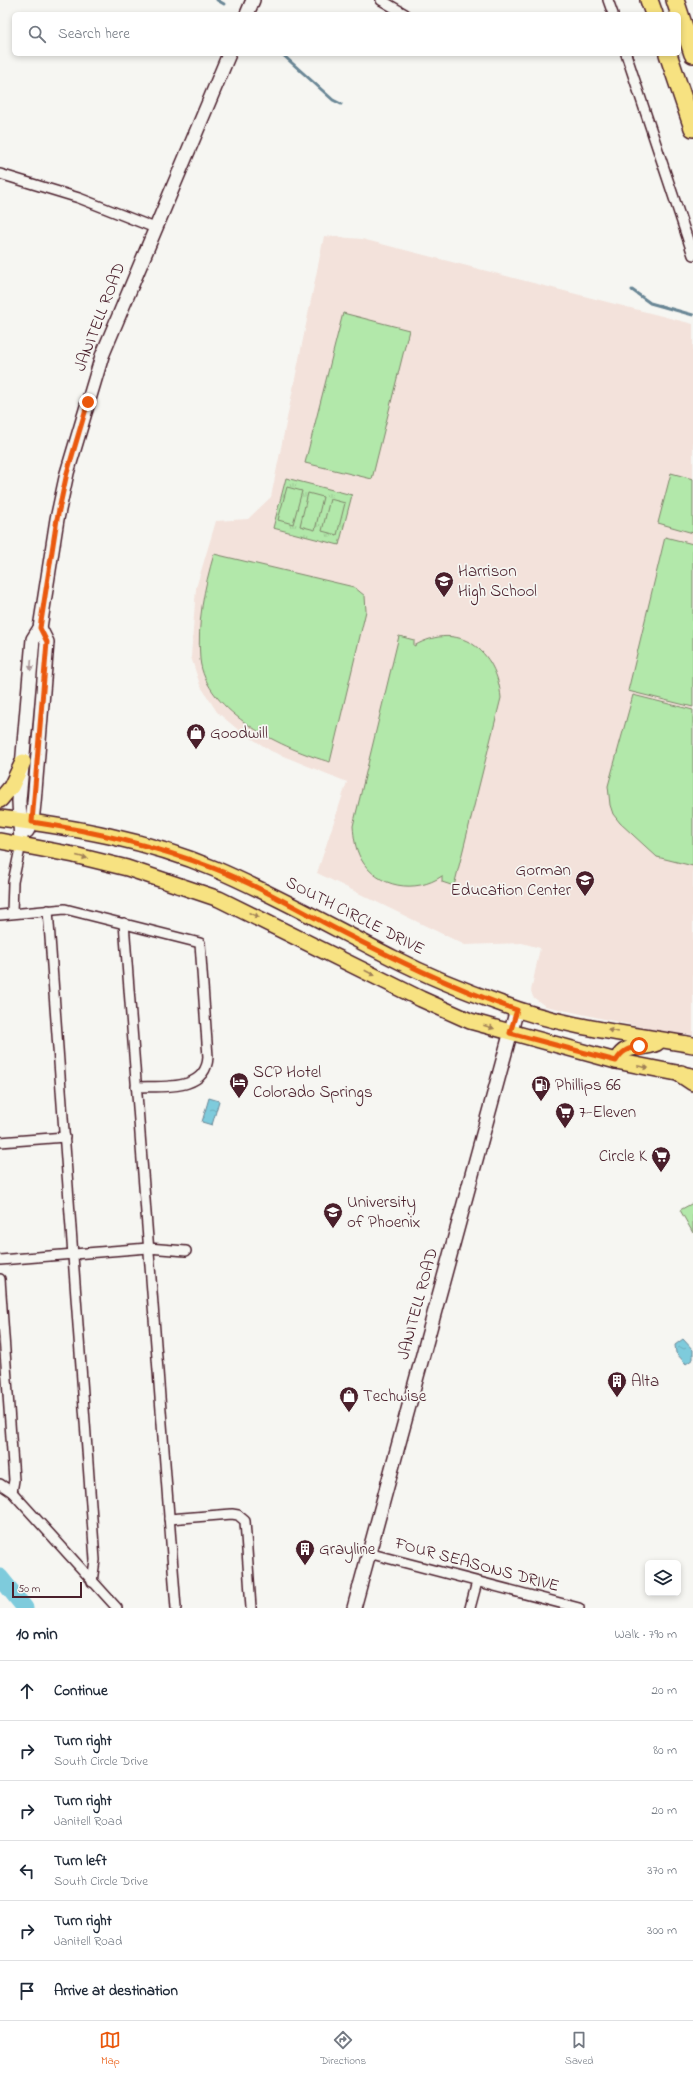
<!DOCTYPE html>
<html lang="en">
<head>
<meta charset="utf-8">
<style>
	body { margin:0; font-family:"Indie Flower",sans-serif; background:#f6f6f7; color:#1f2937 }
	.controls { position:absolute; right:12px; bottom:12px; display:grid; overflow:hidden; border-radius:6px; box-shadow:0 2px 6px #0003 }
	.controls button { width:36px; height:36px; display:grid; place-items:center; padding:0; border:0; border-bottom:1px solid #e0e1e3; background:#fff; color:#1f2937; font:20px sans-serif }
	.scale { position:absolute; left:12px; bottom:10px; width:70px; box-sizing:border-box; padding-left:4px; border:2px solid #4a1f2b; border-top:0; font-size:11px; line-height:14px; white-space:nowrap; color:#4a1f2b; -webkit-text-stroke:3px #f6f6f2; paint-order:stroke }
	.stop { position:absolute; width:12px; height:12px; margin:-9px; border:3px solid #ea580c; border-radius:50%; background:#fff }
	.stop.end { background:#ea580c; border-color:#fff; box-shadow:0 1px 4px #0008 }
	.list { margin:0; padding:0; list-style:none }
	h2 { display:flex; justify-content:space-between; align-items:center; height:52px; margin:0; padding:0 16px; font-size:17px }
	h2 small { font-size:13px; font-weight:400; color:#747a83 }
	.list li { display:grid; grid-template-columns:26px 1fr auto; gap:12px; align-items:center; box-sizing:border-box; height:60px; padding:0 16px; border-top:1px solid #e0e1e3 }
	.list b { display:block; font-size:15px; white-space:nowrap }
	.list p { margin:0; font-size:13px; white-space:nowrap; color:#747a83 }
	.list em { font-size:13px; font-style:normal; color:#747a83 }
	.icon { flex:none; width:22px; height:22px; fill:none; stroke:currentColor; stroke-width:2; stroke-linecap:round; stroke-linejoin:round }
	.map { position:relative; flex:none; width:693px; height:1608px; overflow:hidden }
	.search { position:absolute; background:#fff; box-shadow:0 2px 6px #0003; left:12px; right:12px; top:12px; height:44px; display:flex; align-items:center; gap:10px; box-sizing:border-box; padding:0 14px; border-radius:6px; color:#747a83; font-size:15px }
	.sheet { height:412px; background:#fff }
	nav { display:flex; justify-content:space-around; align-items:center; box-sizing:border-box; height:56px; border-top:1px solid #e0e1e3; background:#fff; font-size:11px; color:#747a83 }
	nav a { display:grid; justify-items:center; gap:2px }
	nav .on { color:#ea580c }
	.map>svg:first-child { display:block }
</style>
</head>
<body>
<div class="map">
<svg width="693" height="1608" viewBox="0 0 693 1608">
	<defs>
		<pattern id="grass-tufts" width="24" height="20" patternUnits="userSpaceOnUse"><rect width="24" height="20" fill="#b2e8aa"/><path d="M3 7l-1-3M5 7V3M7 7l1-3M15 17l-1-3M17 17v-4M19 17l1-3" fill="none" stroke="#9bc792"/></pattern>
		<pattern id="water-ripples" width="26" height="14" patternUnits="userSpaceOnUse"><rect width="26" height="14" fill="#7ecbdc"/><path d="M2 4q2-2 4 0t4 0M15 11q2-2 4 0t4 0" fill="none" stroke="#6eaebd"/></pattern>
	</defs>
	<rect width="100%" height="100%" fill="#f6f6f2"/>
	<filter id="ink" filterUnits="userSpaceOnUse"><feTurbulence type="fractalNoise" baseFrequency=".025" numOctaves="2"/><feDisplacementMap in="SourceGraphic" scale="8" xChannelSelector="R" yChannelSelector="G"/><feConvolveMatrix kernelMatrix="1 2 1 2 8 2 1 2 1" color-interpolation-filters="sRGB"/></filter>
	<g filter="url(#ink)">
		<!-- built -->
		<path fill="#f3e2db" d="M324 236 362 239 693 324V1035L659 1031 545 1006 533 997 531 991 540 948 522 943 465 945 317 873 347 782 271 751 236 728 217 712 200 685 191 657 196 588 216 521 248 519 271 497Z"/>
		<!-- grass -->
		<path fill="url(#grass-tufts)" stroke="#7e846a" d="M286 478 352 495 339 545 273 528Z"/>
		<!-- garden -->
		<g fill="#b2e8aa" stroke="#7e846a">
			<path d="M343 313 409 330 372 479 305 463Z"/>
			<path d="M671 473 693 479V533L658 523Z"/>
			<path d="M287 487 302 491 293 524 278 520Z"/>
			<path d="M308 493 323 497 315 530 300 526Z"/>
			<path d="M330 499 345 503 337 535 322 531Z"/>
			<path d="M665 537 693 544V707L628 691Z"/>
			<path d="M214 554 354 587 365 596 366 611 330 762C286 750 205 713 200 659 197 623 204 588 214 554Z"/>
			<path d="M399 636 414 640V646C459 620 497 650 501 698L454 886 442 882V876C416 894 377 888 361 859 355 848 354 838 353 826Z"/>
			<path d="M633 695 693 710V866L657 857 620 823 613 814 610 805 608 786Z"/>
			<path d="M693 1203V1233L680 1210Z"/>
		</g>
		<!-- water -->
		<g fill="url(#water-ripples)" stroke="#698695">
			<path d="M209 1098 219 1101 212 1125 202 1122Z"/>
			<path d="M683 1339 693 1350V1359L686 1364 676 1353 675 1345Z"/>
		</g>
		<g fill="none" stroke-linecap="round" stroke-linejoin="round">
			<!-- stream -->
			<g stroke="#698695" stroke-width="3">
				<path d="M217 0 224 4"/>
				<path d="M282 54 333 100 341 104"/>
				<path d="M632 290 650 303 693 315"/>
			</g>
			<!-- river -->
			<path stroke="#7ecbdc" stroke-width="17" d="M0 1577 25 1608"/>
			<!-- street casing -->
			<g stroke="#4a1f2b" stroke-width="12">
				<g id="street">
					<path d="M381 0 405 14"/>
					<path d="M608 0 613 14"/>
					<path d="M626 54 693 255"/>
					<path d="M0 174 79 198 155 228"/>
					<path d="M48 910 95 1560 92 1582"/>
					<path d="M12 913 13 882 21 844"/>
					<path d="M0 915 65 909 200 943 208 1057C206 1092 163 1086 136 1087"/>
					<path d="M124 923 176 1608"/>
					<path d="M0 1142 65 1137"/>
					<path d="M0 1260 148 1248 186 1251"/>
					<path d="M0 1279 14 1480 12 1492"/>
					<path d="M0 1484 12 1492 117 1608"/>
					<path d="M169 1519 232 1514 238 1515 245 1521 251 1608"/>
					<path d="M368 1553 579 1608"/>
					<path d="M470 1608 477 1582"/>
				</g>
			</g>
			<!-- secondary casing -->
			<g stroke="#4a1f2b" stroke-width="16">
				<g id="secondary">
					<path d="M247 14 253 0"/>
					<path d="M27 831 32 822 34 803 47 642 40 628"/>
					<path d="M21 844 19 801 33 639 40 628 57 519 67 473 102 356 229 54"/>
					<path d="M354 1608 517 1009"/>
				</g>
			</g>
			<!-- primary casing -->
			<g stroke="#4a1f2b" stroke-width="18">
				<g id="primary">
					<path d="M0 800 11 787 23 762"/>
					<path d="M0 818C73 827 147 840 215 869 276 895 334 928 393 958 428 976 465 991 502 1004 562 1027 630 1034 693 1045"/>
					<path d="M0 841 74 855 127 868 219 899 421 999 470 1021 616 1061 692 1076"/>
					<path d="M616 1061C627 1041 640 1051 657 1043"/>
				</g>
			</g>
			<!-- highway casing -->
			<g stroke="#4a1f2b" stroke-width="20">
				<g id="highway">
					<path d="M649 0 654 14"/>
					<path d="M675 0 693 54"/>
					<path d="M668 54 693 128"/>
					<path d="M681 1074 693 1082"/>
				</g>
			</g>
			<!-- street -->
			<use href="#street" stroke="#f6f6f2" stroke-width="9"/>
			<!-- secondary -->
			<use href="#secondary" stroke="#f6f6f2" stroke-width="13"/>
			<!-- primary -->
			<use href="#primary" stroke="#f7e281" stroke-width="15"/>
			<!-- highway -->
			<use href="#highway" stroke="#f7e281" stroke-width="17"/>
		</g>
		<!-- one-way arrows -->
		<defs><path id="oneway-solid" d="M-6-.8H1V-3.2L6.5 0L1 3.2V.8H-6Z"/></defs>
		<use fill="#a99598" href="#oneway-solid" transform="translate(31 665) rotate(94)"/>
		<g fill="#a08056">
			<use href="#oneway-solid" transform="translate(82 857) rotate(14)"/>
			<use href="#oneway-solid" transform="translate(254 915) rotate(25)"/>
			<use href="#oneway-solid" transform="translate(370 973) rotate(27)"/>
			<use href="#oneway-solid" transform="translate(489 1027) rotate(18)"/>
			<use href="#oneway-solid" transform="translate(613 1031) rotate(-170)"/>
			<use href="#oneway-solid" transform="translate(643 1067) rotate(12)"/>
		</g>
	</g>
	<g fill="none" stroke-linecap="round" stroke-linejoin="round" filter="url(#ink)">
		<!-- route -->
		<path stroke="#ea580c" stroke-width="5" d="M88 402 67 473 57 519 40 628 47 642 32 822C93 831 155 846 213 868 254 884 293 906 332 927 392 958 453 988 517 1010L510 1033 616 1061C622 1051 627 1049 639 1046"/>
	</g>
	<!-- icons -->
	<defs>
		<g id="school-pin" transform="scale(1)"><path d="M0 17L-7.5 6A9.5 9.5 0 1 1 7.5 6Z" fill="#4a1f2b" stroke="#f6f6f2"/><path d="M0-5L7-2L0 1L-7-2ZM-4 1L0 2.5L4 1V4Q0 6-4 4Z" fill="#fff"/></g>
		<g id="shop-pin" transform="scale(1)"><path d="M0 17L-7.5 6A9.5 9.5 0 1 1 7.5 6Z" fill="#4a1f2b" stroke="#f6f6f2"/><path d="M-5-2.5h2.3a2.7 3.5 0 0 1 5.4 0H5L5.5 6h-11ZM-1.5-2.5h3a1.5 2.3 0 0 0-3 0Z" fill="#fff"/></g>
		<g id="hotel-pin" transform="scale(1)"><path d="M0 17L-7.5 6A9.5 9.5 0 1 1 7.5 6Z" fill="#4a1f2b" stroke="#f6f6f2"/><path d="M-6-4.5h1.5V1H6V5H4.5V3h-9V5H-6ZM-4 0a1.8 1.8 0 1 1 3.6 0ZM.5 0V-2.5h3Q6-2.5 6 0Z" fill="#fff"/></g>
		<g id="fuel-pin" transform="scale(1)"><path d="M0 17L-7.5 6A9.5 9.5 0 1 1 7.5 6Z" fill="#4a1f2b" stroke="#f6f6f2"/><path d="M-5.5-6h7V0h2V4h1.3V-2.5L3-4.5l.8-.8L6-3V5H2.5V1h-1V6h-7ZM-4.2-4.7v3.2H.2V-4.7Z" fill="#fff"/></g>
		<g id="supermarket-pin" transform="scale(1)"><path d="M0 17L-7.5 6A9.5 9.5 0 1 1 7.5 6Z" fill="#4a1f2b" stroke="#f6f6f2"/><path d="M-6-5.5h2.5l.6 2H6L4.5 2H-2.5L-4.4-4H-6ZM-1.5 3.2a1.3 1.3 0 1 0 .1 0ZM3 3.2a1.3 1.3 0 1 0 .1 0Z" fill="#fff"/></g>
		<g id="university-pin" transform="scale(1)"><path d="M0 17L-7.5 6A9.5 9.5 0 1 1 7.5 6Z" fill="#4a1f2b" stroke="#f6f6f2"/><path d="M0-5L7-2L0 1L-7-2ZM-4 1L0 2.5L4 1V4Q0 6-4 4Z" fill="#fff"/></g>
		<g id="building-pin" transform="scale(1)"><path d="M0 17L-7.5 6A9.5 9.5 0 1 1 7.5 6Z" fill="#4a1f2b" stroke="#f6f6f2"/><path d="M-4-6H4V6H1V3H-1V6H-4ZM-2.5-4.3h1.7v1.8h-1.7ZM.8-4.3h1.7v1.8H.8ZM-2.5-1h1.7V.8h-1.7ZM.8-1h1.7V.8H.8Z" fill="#fff"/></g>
	</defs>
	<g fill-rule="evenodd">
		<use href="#school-pin" x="444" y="581"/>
		<use href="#shop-pin" x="196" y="733"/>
		<use href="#school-pin" x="585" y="880"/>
		<use href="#hotel-pin" x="239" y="1082"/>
		<use href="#fuel-pin" x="541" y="1085"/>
		<use href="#supermarket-pin" x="565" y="1112"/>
		<use href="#supermarket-pin" x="661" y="1156"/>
		<use href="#university-pin" x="333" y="1212"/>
		<use href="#building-pin" x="617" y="1381"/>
		<use href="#shop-pin" x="349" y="1396"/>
		<use href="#building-pin" x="305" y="1549"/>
	</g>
	<g text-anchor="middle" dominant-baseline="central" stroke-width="3.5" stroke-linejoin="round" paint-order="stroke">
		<!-- street labels -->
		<g font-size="17" fill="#4a1f2b" stroke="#f6f6f2">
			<text transform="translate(100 317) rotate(-69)">JANITELL ROAD</text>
			<text transform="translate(355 916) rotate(27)">SOUTH CIRCLE DRIVE</text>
			<text transform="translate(418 1304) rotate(-75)">JANITELL ROAD</text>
			<text transform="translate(477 1565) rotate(15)">FOUR SEASONS DRIVE</text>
		</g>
		<!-- poi labels -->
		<g font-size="17" fill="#4a1f2b" stroke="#f6f6f2" text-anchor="start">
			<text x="458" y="571">Harrison<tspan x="458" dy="20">High School</tspan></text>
			<text x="210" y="733">Goodwill</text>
			<text x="571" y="870" text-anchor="end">Gorman<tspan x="571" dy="20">Education Center</tspan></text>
			<text x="253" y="1072">SCP Hotel<tspan x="253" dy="20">Colorado Springs</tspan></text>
			<text x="555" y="1085">Phillips 66</text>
			<text x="579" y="1112">7-Eleven</text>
			<text x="647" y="1156" text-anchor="end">Circle K</text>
			<text x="347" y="1202">University<tspan x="347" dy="20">of Phoenix</tspan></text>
			<text x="631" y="1381">Alta</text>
			<text x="363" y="1396">Techwise</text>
			<text x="319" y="1549">Grayline</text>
		</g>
	</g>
</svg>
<div class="controls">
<button><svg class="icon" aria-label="layers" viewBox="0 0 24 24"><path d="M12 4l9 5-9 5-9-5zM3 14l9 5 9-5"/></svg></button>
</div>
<div class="scale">50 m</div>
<div class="stop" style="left:639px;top:1046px"></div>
<div class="stop end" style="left:88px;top:402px"></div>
<div class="search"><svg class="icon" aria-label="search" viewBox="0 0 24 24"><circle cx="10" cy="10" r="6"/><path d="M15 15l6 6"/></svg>Search here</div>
</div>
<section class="sheet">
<h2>10 min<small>Walk · 790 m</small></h2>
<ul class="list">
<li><svg class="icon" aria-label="ahead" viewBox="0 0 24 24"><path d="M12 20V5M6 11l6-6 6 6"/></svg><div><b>Continue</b></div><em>20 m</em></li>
<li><svg class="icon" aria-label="right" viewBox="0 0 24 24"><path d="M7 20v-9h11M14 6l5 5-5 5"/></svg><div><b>Turn right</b><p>South Circle Drive</p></div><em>80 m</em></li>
<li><svg class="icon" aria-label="right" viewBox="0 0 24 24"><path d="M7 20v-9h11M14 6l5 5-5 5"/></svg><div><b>Turn right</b><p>Janitell Road</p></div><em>20 m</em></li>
<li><svg class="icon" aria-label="left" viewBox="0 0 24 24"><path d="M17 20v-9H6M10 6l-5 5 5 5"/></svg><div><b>Turn left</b><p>South Circle Drive</p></div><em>370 m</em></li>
<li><svg class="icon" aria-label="right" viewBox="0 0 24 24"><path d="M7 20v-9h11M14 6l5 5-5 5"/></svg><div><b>Turn right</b><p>Janitell Road</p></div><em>300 m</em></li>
<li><svg class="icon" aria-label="arrive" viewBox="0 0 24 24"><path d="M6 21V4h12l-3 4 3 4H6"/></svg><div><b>Arrive at destination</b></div></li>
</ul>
</section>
<nav>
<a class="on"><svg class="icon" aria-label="map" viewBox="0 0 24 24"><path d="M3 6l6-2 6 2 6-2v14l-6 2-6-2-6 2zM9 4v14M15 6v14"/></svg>Map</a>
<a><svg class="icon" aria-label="directions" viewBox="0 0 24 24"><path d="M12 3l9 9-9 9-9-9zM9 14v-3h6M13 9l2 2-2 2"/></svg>Directions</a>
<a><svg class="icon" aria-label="saved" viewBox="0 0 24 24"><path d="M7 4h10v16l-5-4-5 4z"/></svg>Saved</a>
</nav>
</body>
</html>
